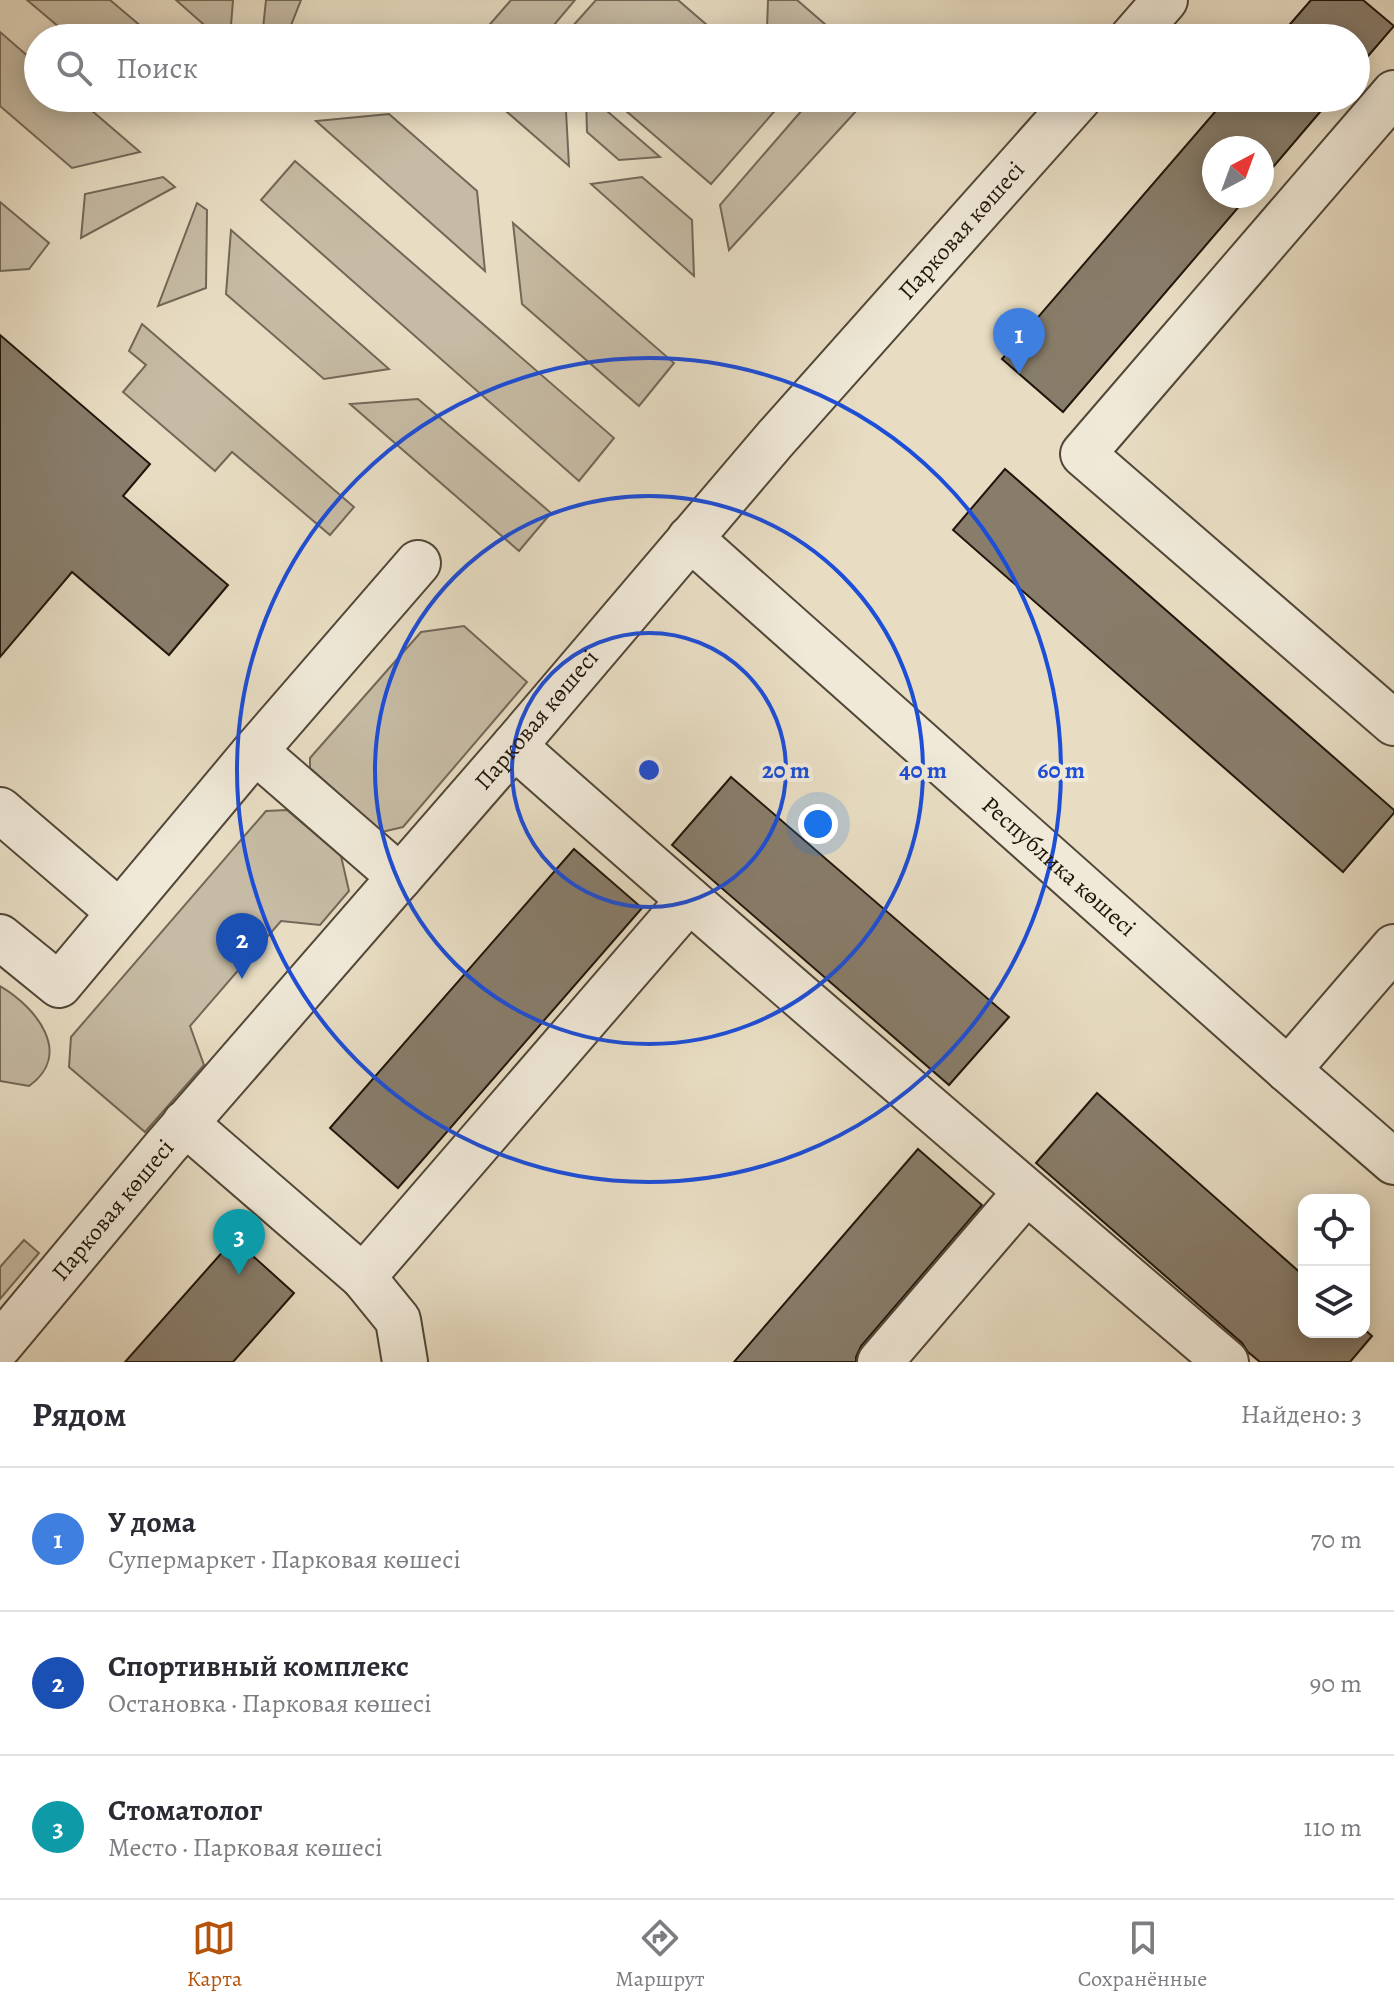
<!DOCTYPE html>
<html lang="ru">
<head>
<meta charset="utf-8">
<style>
	body { margin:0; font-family:Alegreya,serif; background:#f2f2f3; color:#2b2b33 }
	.controls { position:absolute; right:24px; bottom:24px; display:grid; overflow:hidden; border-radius:16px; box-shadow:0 4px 20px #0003 }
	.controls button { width:72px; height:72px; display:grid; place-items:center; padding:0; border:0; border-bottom:2px solid #e1e1e2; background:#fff; color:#2b2b33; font:40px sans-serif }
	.compass { position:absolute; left:1202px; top:136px; width:72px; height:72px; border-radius:50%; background:#fff; box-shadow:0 4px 20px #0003; rotate:41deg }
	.you { position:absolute; left:818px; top:824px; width:28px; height:28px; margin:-20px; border:6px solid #fff; border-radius:50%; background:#1a73e8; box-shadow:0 0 0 12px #1a73e833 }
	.badge { display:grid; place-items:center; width:52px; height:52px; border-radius:50%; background:#b45309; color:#fff; font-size:26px; font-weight:700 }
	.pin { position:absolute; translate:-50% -66px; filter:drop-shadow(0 2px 4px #0008) }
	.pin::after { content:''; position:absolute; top:42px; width:28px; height:24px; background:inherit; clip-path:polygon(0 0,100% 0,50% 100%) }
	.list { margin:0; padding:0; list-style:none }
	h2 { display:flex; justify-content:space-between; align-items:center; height:104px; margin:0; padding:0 32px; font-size:34px }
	h2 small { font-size:26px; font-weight:400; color:#7c7c81 }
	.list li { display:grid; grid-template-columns:52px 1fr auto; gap:24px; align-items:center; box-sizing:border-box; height:144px; padding:0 32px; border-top:2px solid #e1e1e2 }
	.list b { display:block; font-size:30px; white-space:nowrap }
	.list p { margin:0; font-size:26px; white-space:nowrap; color:#7c7c81 }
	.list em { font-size:26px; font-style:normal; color:#7c7c81 }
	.icon { flex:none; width:44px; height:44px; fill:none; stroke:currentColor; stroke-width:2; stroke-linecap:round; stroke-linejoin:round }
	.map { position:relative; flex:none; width:1394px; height:1362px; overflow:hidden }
	.search { position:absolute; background:#fff; box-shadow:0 4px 20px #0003; left:24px; right:24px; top:24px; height:88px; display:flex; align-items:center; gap:20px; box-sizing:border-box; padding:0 28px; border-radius:44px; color:#7c7c81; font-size:30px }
	.sheet { height:536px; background:#fff }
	nav { display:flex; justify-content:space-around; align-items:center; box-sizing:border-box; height:112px; border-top:2px solid #e1e1e2; background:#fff; font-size:22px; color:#7c7c81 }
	nav a { display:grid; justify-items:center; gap:4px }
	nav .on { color:#b45309 }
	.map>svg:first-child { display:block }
</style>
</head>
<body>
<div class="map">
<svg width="1394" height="1362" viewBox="0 0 1394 1362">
	<rect width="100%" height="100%" fill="#e8ddc3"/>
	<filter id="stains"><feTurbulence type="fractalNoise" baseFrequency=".0025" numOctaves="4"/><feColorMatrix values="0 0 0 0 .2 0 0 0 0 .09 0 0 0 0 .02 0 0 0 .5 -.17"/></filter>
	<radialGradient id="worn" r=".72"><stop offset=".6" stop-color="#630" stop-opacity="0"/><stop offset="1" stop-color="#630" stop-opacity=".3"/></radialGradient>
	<!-- green -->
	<g fill="#c6bba4" stroke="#726858" stroke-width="2">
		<path d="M27 0H110L155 38H72Z"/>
		<path d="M176 0H233L230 38H219Z"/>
		<path d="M266 0H301L286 38H262Z"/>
		<path d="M511 0H575L543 38H478Z"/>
		<path d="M596 0H678L722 38H562Z"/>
		<path d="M768 0H797L841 38H779L767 28Z"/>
		<path d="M0 32 38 65V98H77L140 152 72 168 0 106Z"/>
		<path d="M491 98H552L566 111 569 166Z"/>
		<path d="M586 98H592L660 157 619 160 587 132Z"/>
		<path d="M611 98H786L711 184Z"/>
		<path d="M868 98 729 250 720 205 809 102Z"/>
		<path d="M389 114 477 191 485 271 316 121Z"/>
		<path d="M295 161 614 438 579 481 261 200Z"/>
		<path d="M163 177 175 187 81 238 85 194Z"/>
		<path d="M642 177 692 220 694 276 591 184Z"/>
		<path d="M0 202 49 243 29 269 0 271Z"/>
		<path d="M197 203 207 210 206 288 158 306Z"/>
		<path d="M513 223 674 363 639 406 522 304Z"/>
		<path d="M231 230 389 369 324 379 226 294Z"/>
		<path d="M142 324 354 507 330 535 232 452 215 471 123 392 146 365 129 351Z"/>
		<path d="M418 399 551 513 519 551 350 404Z"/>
		<path d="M464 626 527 682 403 827 382 832 310 768V758L421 632Z"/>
		<path d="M287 810 341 856 349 891 320 925 281 921 190 1026 204 1065 145 1132 69 1067 71 1037 266 811Z"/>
		<path d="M0 986C36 1007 74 1054 29 1086L0 1081Z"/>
		<path d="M24 1240 39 1253 0 1299V1267Z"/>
	</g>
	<!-- building -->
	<g fill="#887d6b" stroke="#1f150b" stroke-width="2">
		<path d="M1311 0H1363L1394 26 1356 70V38H1278Z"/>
		<path d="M1227 98H1332L1262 180V148H1214V196H1248L1063 412 1002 359Z"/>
		<path d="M0 335 150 464 123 496 228 585 169 655 72 572 0 657Z"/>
		<path d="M1005 469 1394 810V813L1343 872 953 530Z"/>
		<path d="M731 777 1009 1017 949 1085 672 845Z"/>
		<path d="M574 849 642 908 398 1188 330 1128Z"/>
		<path d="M1097 1093 1304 1276V1332H1364V1329L1372 1336 1350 1362H1260L1248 1352 1242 1343 1036 1163Z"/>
		<path d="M918 1149 982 1205 861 1346 856 1357V1362H734Z"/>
		<path d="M234 1239 294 1293 233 1362H125Z"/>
	</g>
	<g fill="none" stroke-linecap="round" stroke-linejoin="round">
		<!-- minor casing -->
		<g stroke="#514739" stroke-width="48">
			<g id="minor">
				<path d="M1132 38 1165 0"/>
				<path d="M1394 93 1083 454 1394 723"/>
				<path id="s1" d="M690 538 1288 1070 1394 1162"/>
				<path d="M514 746C749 954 987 1158 1226 1362"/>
				<path d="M0 810 119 912"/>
				<path d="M400 877 255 751 418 563"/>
				<path d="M0 937 59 985 255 751"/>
				<path d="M1288 1070 1394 947"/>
				<path d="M185 1123 363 1277 689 900"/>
				<path d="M363 1277 398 1320 405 1362"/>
				<path id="s2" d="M0 1345 166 1146 514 746 776 438 1079 98"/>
				<path d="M880 1362 1026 1192"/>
			</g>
		</g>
		<!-- minor -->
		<use href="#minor" stroke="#f0e9d8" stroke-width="44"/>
	</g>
	<!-- distance rings -->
	<g fill="none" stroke="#1d4ed8" stroke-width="4">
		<circle cx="649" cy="770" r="137"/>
		<circle cx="649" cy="770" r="274"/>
		<circle cx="649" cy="770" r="412"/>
	</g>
	<g text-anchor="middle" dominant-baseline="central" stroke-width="8" stroke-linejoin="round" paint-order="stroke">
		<!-- street labels -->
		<g font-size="24" fill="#1f150b" stroke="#f0e9d8">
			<text stroke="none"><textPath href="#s2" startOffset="1472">Парковая көшесі</textPath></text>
			<text stroke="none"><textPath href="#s2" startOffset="824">Парковая көшесі</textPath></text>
			<text stroke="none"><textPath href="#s1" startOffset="494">Республика көшесі</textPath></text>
			<text stroke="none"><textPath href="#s2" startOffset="176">Парковая көшесі</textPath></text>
		</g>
	</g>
	<circle cx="649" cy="770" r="12" fill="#1d4ed8" stroke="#f0e9d8" stroke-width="4"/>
	<g font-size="24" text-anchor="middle" font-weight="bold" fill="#1d4ed8" stroke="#f0e9d8" stroke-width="8" stroke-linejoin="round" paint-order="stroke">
		<text x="786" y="778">20 m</text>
		<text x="923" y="778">40 m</text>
		<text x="1061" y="778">60 m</text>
	</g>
	<rect width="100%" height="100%" filter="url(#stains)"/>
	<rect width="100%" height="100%" fill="url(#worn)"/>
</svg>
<div class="controls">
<button><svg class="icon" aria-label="locate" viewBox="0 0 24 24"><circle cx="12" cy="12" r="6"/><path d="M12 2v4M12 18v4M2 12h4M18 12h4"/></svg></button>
<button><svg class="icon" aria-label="layers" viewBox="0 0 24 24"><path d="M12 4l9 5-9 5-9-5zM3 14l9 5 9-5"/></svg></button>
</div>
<svg class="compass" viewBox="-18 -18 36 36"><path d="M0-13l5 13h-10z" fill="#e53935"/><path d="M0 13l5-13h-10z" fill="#7c7c81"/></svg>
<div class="you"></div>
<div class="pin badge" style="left:1019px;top:374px;background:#3f7fe0">1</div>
<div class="pin badge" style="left:242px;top:979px;background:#1a4fb4">2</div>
<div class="pin badge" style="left:239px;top:1275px;background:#0f9aa8">3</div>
<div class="search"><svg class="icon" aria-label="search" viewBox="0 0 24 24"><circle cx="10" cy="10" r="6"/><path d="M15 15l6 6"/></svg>Поиск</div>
</div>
<section class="sheet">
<h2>Рядом<small>Найдено: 3</small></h2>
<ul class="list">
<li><span class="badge" style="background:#3f7fe0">1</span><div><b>У дома</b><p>Супермаркет · Парковая көшесі</p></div><em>70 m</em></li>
<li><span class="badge" style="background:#1a4fb4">2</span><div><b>Спортивный комплекс</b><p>Остановка · Парковая көшесі</p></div><em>90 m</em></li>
<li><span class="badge" style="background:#0f9aa8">3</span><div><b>Стоматолог</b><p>Место · Парковая көшесі</p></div><em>110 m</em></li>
</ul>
</section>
<nav>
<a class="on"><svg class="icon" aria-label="map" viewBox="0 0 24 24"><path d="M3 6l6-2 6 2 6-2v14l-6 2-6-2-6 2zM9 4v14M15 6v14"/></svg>Карта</a>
<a><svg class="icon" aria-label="directions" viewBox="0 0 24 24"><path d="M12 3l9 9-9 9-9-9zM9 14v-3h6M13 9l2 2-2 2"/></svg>Маршрут</a>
<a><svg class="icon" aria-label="saved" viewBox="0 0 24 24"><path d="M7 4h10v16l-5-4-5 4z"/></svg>Сохранённые</a>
</nav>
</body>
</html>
